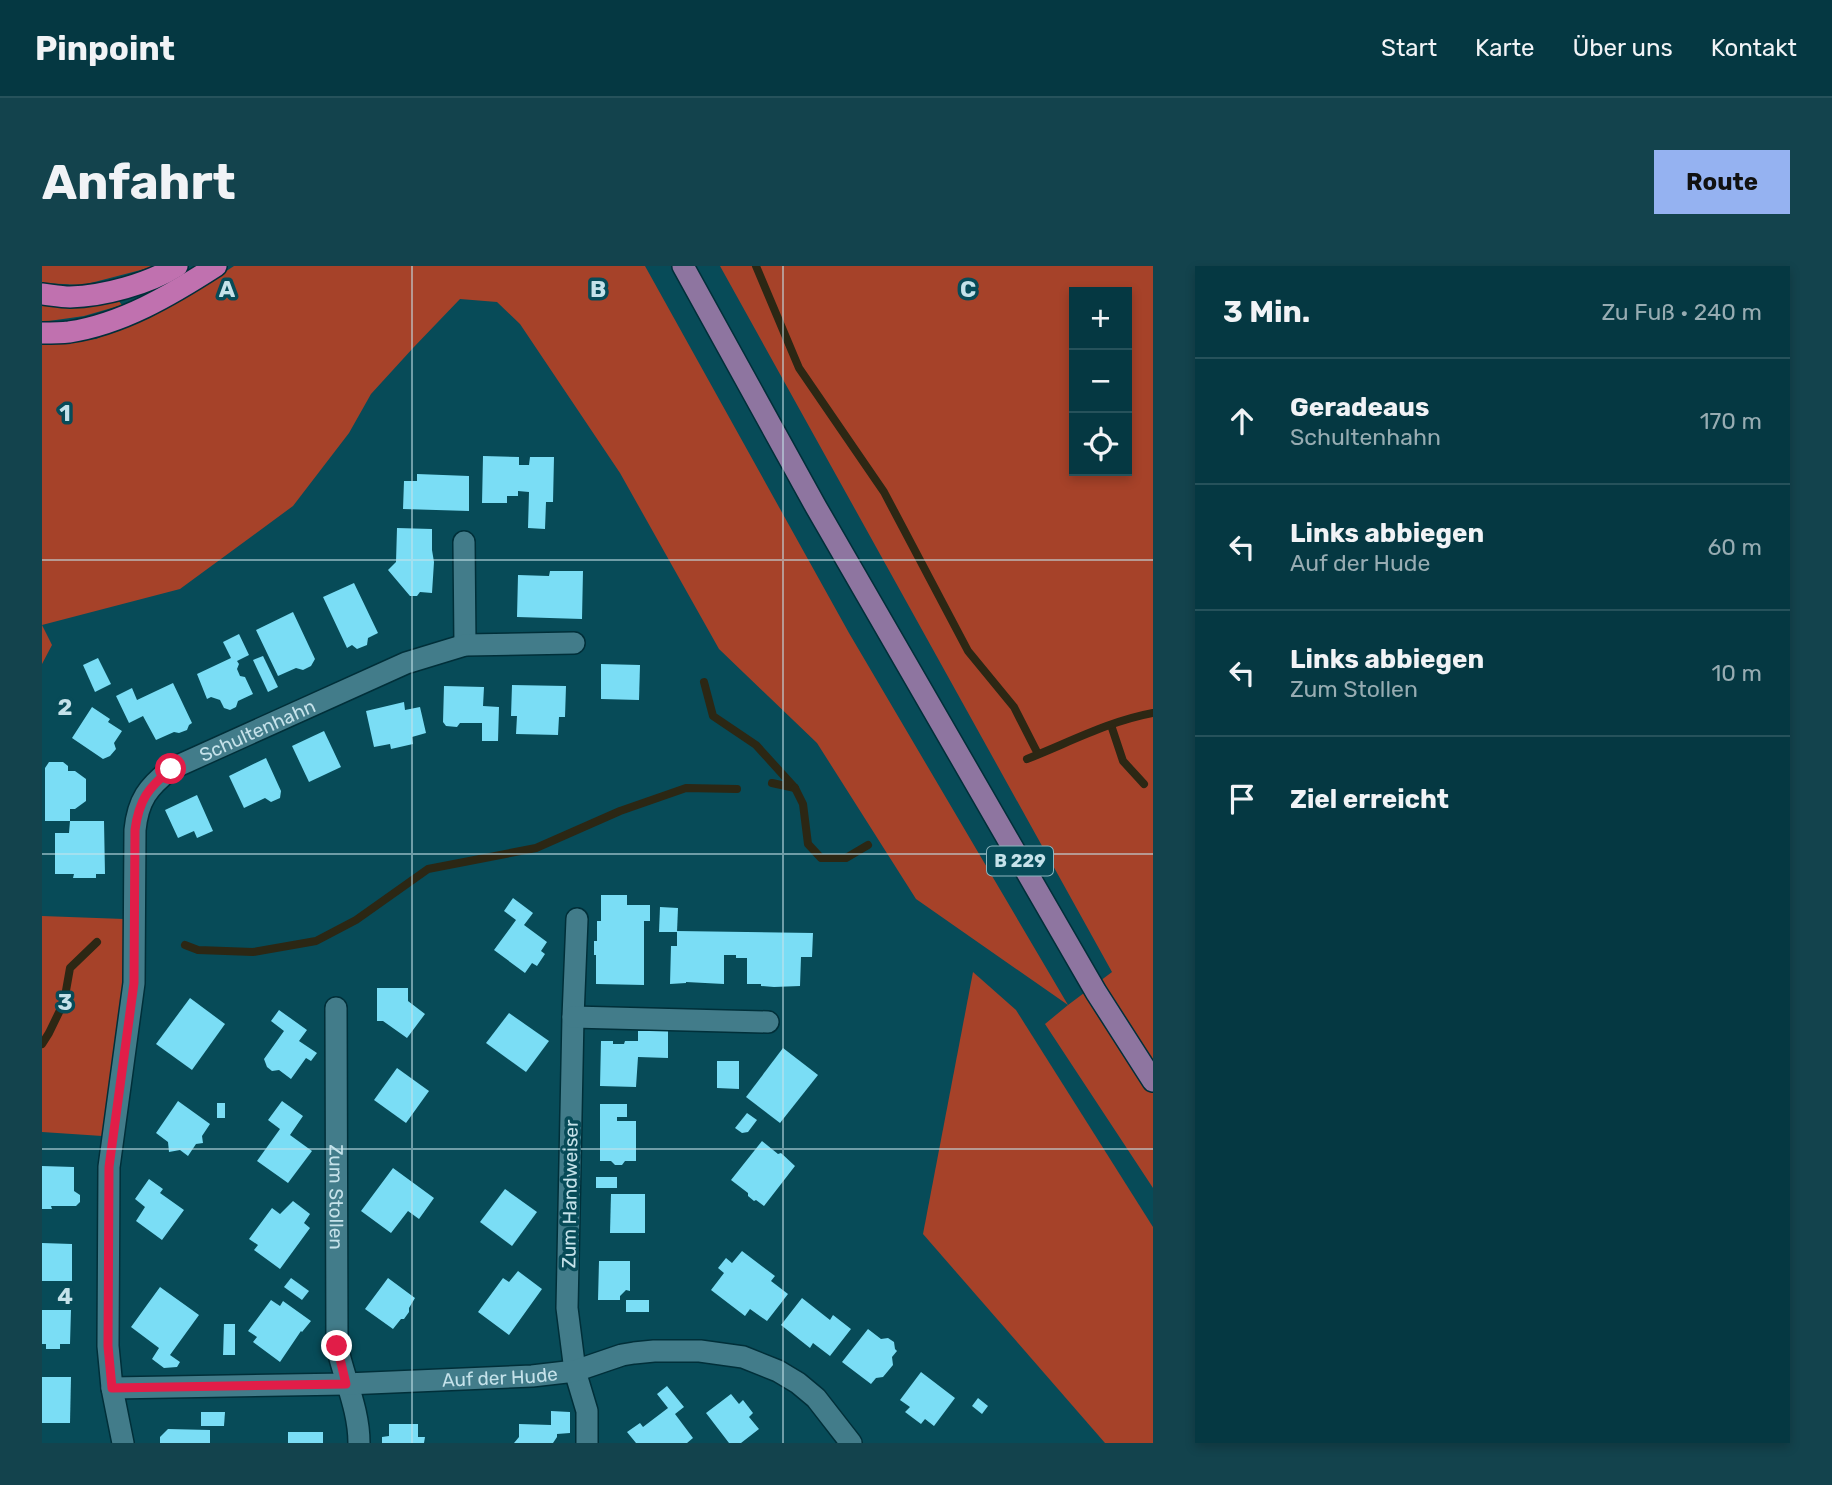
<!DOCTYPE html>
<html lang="de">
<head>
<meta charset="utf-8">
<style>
	body { margin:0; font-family:Rubik,sans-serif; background:#13434d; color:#f1f3f6 }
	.controls { position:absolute; right:21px; top:21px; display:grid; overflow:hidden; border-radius:0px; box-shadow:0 4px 10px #0003 }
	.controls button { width:63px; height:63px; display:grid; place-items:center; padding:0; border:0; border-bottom:2px solid #26525b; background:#053842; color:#f1f3f6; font:35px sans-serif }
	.stop { position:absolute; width:21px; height:21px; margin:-16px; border:5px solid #e11d48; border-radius:50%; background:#fff }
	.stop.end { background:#e11d48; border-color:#fff; box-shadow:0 2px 7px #0008 }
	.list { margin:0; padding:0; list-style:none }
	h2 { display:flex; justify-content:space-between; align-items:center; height:91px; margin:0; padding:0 28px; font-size:30px }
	h2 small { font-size:23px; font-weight:400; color:#97acb2 }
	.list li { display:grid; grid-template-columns:46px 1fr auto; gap:21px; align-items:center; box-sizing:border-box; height:126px; padding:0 28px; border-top:2px solid #26525b }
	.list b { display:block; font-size:26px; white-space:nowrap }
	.list p { margin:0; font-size:23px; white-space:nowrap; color:#97acb2 }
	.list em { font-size:23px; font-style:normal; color:#97acb2 }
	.icon { flex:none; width:38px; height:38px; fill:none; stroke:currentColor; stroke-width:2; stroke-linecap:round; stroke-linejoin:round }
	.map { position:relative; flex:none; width:1111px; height:1177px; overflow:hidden; border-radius:0px }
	header { display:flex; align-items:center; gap:42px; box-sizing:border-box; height:98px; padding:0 35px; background:#053842; border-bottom:2px solid #26525b }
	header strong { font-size:33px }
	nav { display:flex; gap:38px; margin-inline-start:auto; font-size:24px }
	.intro { display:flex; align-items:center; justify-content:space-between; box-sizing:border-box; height:168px; padding:0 42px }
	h1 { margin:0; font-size:49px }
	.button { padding:18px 32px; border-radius:0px; background:#95b2f1; color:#111; font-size:24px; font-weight:700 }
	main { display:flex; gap:42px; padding:0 42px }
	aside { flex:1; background:#053842; border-radius:0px; box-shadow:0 4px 10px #0003 }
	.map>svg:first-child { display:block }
</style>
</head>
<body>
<header>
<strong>Pinpoint</strong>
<nav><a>Start</a><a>Karte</a><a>Über uns</a><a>Kontakt</a></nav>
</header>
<div class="intro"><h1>Anfahrt</h1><a class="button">Route</a></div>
<main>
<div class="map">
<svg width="1111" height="1177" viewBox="0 0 1111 1177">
	<rect width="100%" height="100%" fill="#074b58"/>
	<!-- green -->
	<g fill="#a64229" fill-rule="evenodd">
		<path d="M0 0H114L41 19 0 17Z"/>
		<path d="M192 0H603L807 367 1026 739 1070 706 678 0H1111V922L1003 758 1026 739 874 633 775 477 677 383 578 207 478 58 455 36 418 33 371 82 329 128 307 167 251 240 138 323 0 359 10 379 0 398V77L54 73 143 32ZM1032 26H1085V205H1032Z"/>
		<path d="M76 34 80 39 42 50 0 56V38C25 44 52 38 76 34Z"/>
		<path d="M0 650 82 653 81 725 60 870 0 866Z"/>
		<path d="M931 706 974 744 1111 961V1177H1063L881 968Z"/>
	</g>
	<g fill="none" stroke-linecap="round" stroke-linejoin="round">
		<!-- stream -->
		<g stroke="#2c2714" stroke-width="8">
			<path d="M714 0 757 102 842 226 926 385 972 441 996 488"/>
			<path d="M662 416 671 450 714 479 753 522 730 517"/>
			<path d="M1069 459 1081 495 1102 518"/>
			<path d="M985 493C1026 477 1067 455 1111 447"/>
			<path d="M753 522 761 538 766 578 779 592H804L826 579"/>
			<path d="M143 679 156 684 211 686 274 675 314 654 386 603 494 582 578 545 644 522 695 523"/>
			<path d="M0 778 7 767 22 736 28 702 55 676"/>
		</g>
	</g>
	<!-- building -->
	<g fill="#7addf5">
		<path d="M441 190 477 191V199H487L488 191H512L511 236H504L503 263 486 262 487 226 476 225V230H465V237H440Z"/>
		<path d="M375 208 427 210V245L361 243 362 215H375Z"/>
		<path d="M355 262 390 263V284L392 296 390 327 378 326 375 330H368L346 304 354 296Z"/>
		<path d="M508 305H541L540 353 475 351 476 309 507 310Z"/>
		<path d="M312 317 336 367 326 372 325 379 315 383 310 379 305 382 281 331Z"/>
		<path d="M251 346 273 393 269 400 261 404 254 402 236 410 214 364Z"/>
		<path d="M197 368 207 389 195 395 197 398 195 403 198 410 203 411 211 428 196 435 194 441 188 444 182 442 178 434 169 431 165 433 155 408 189 392 181 376Z"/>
		<path d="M221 390 236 421 226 426 211 394Z"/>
		<path d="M56 392 69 418 53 426 41 399Z"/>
		<path d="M559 398 598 399 597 434 559 433Z"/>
		<path d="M131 417 150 457 147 459 145 464 137 467 132 466 114 474 101 450 87 457 74 430 90 422 95 434Z"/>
		<path d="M470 419 524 420 523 451H517L516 469 474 468 475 450H469Z"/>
		<path d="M402 420 442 421 441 440 457 441 456 475H440V457H418L415 461 404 460 401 456Z"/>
		<path d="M362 436 363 444 378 441 384 467 370 471 371 478 349 483 348 478 332 481 324 445Z"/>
		<path d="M50 441 68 453 66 456 80 465 72 477 74 483 68 490 61 493 30 472Z"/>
		<path d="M282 465 299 501 267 516 250 480Z"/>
		<path d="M224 492 239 525 238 532 229 536 223 532 202 542 187 510Z"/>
		<path d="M7 496H21L26 500V505H33L44 513V535L33 543H28V555H62L63 608H54V612H31L32 608H13V567H27L28 555H3V502Z"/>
		<path d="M155 529 171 565 155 572 152 565 136 572 123 544Z"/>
		<path d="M559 629H585V639H608V655H602V719L554 718V689H552V675H555V655H559Z"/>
		<path d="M471 632 491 647 482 659 505 676 499 685 503 688 495 700 490 697 483 707 452 684 474 654 462 645Z"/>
		<path d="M618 641 636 642 635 666H617Z"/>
		<path d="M635 665 771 667 770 691H759L758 720 732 721 719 720V718H705V692H694V689H682V718L644 716V717L628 718 629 680H635Z"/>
		<path d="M335 722H366V735L383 748 365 772 341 755H335Z"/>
		<path d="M148 732 183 758 150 804 114 778Z"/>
		<path d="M237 744 265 764 257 775 275 787 269 795 264 792 249 813 237 804 230 805 225 801 222 793 242 765 229 755Z"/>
		<path d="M467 747 507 775 484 806 444 777Z"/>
		<path d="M596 765H626V792L596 791 594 821 558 820 559 775H571V778H582L583 775H596Z"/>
		<path d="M741 782 776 809 738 857 704 831Z"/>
		<path d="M675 795H697V823L675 822Z"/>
		<path d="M355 802 387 825 364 857 332 834Z"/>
		<path d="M136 835 168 858 160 870 161 877 154 878 146 890 138 884 127 886 126 876 114 867Z"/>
		<path d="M240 835 261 850 248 869 270 885 246 917 215 895 238 863 226 854Z"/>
		<rect x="175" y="837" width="8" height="15"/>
		<path d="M558 838H585V851H575V855H594V895H583L580 899H573L569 895H558Z"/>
		<path d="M705 847 715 854 706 866 700 867 693 862Z"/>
		<path d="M720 875 736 888 739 887 753 900 722 940 714 934 712 935 706 930V927L689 914Z"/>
		<path d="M0 900 32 901V925L38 929V936L34 940H9L10 943H0Z"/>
		<path d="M351 902 392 932 377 953 366 945 349 967 319 945Z"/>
		<rect x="554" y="911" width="21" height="11"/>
		<path d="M107 913 121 923 118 927 142 944 120 974 94 955 103 941 93 933Z"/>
		<path d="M463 923 495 946 470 980 438 956Z"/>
		<path d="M569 928H603V967H568Z"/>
		<path d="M251 935 268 948 262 957 268 962 238 1003 212 984 216 979 207 973 230 942 238 948Z"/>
		<path d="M0 977 30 978V1015H0Z"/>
		<path d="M700 985 733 1010 729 1015 746 1028 725 1055 708 1043 703 1050 669 1024 682 1007 676 1002 684 992 690 997Z"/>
		<path d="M557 995H588V1025L584 1024 578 1030V1034H556Z"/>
		<path d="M476 1005 500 1023 467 1069 436 1046 461 1012 467 1016Z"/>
		<path d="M249 1012 267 1025 260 1034 242 1021Z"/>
		<path d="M346 1012 373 1032 367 1042V1046L362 1053H359L351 1063 323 1043Z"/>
		<path d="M118 1021 157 1049 128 1089 138 1096 135 1101 122 1102 110 1093 117 1082 89 1061Z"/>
		<path d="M760 1032 788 1054 791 1049 809 1063 788 1090 771 1077 768 1082 739 1059Z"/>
		<path d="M229 1034 238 1040 241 1035 269 1055 260 1066 259 1065 238 1096 211 1076 215 1071 206 1065Z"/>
		<rect x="584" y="1034" width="23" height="12"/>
		<path d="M0 1044H29L28 1078H18V1083H4V1078H0Z"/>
		<path d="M182 1058H193V1089H181Z"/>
		<path d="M826 1063 839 1073 846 1072 852 1076 853 1083 855 1085 850 1091 851 1099 841 1111 834 1112 829 1118 800 1096Z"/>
		<path d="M879 1106 913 1132 892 1160 883 1153 879 1158 863 1146 868 1141 858 1134Z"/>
		<path d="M0 1111H29L28 1157H0Z"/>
		<path d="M625 1120 642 1141 633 1148 651 1172 645 1177H594L585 1166 598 1157 601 1161 626 1142 615 1128Z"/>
		<path d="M689 1128 697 1138 701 1134 711 1147 707 1151 717 1163 699 1177H687L664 1147Z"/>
		<path d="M936 1132 946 1140 940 1148 930 1140Z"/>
		<path d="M509 1145 528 1146V1167L515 1168V1171L511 1177H472L477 1171V1158L509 1159Z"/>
		<path d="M159 1146H183L182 1160H159Z"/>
		<path d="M347 1158H376V1171H383L382 1177H340V1171L347 1170Z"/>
		<path d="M126 1163 168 1164V1177H118V1171Z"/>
		<rect x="246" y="1166" width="35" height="11"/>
	</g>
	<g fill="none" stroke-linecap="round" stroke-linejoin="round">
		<!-- street casing -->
		<g stroke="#002f39" stroke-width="24">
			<g id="street">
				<path d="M422 276 423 379"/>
				<path d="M535 653 531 751 525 1042 533 1105 545 1145V1177"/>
				<path id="s1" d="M294 742 295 1080C302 1113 317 1143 317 1177"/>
				<path d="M531 751 726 756"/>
				<path id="s2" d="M70 1122 304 1118 490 1110 533 1105 580 1089 592 1087 612 1085H658L701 1091 736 1105 756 1117 774 1132 809 1177"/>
				<path id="s3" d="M81 1177 70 1122 66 1080 67 901 92 717 93 564C96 534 106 521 129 503L364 397 423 379 532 377"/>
			</g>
		</g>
		<!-- primary casing -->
		<g stroke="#002f39" stroke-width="24">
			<path id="primary" d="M641 0 774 241 1054 726 1111 815"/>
		</g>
		<!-- highway casing -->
		<g stroke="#002f39" stroke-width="24">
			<g id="highway">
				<path d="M0 28C9 29 19 31 28 31 62 30 106 18 135 0"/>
				<path d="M0 67C9 67 18 67 27 66 80 58 129 29 174 0"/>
			</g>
		</g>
		<!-- street -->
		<use href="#street" stroke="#427c8a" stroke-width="21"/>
		<!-- primary -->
		<use href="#primary" stroke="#8e75a0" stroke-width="21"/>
		<!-- highway -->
		<use href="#highway" stroke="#c071af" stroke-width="21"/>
	</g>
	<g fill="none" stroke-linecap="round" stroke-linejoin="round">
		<!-- route -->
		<path stroke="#e11d48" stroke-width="9" d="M129 503C106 522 97 534 93 564L92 717 67 901 66 1080 70 1122 304 1118 295 1080"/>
	</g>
	<!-- grid -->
	<path fill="none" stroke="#c5e2ea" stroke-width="2" stroke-opacity="0.55" d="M370 0V1177M741 0V1177M0 294H1111M0 588H1111M0 883H1111"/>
	<g text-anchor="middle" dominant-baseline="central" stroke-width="7" stroke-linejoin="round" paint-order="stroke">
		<!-- shield labels -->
		<rect fill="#074b58" stroke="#8cb5be" stroke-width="2" x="945" y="580.5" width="66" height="29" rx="5"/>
		<g font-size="18" font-weight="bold" fill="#c5e2ea">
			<text x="978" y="595">B 229</text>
		</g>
		<!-- street labels -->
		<g font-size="19" fill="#c5e2ea" stroke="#074b58">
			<text stroke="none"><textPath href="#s3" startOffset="784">Schultenhahn</textPath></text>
			<text transform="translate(528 928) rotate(-89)">Zum Handweiser</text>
			<text stroke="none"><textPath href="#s1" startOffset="189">Zum Stollen</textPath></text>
			<text stroke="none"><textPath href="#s2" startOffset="388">Auf der Hude</textPath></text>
		</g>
	</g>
	<g font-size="23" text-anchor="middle" font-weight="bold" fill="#c5e2ea" stroke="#074b58" stroke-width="7" stroke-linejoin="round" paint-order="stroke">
		<text x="185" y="31">A</text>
		<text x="556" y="31">B</text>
		<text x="926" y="31">C</text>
		<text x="23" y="155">1</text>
		<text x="23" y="449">2</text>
		<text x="23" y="744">3</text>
		<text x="23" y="1038">4</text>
	</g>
</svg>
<div class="controls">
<button>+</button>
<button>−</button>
<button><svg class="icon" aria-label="locate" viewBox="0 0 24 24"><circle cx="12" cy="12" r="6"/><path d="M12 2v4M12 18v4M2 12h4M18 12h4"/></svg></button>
</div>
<div class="stop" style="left:129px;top:503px"></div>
<div class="stop end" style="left:295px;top:1080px"></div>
</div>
<aside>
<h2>3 Min.<small>Zu Fuß · 240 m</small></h2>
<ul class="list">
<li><svg class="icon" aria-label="ahead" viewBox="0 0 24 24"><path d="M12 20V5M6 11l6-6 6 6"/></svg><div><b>Geradeaus</b><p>Schultenhahn</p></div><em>170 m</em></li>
<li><svg class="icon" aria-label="left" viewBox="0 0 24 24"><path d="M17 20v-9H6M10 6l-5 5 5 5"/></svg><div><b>Links abbiegen</b><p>Auf der Hude</p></div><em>60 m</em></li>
<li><svg class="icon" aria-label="left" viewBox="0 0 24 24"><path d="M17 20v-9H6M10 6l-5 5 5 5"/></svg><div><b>Links abbiegen</b><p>Zum Stollen</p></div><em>10 m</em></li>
<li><svg class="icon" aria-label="arrive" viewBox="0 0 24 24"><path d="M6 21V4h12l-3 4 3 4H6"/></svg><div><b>Ziel erreicht</b></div></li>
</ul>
</aside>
</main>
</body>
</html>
